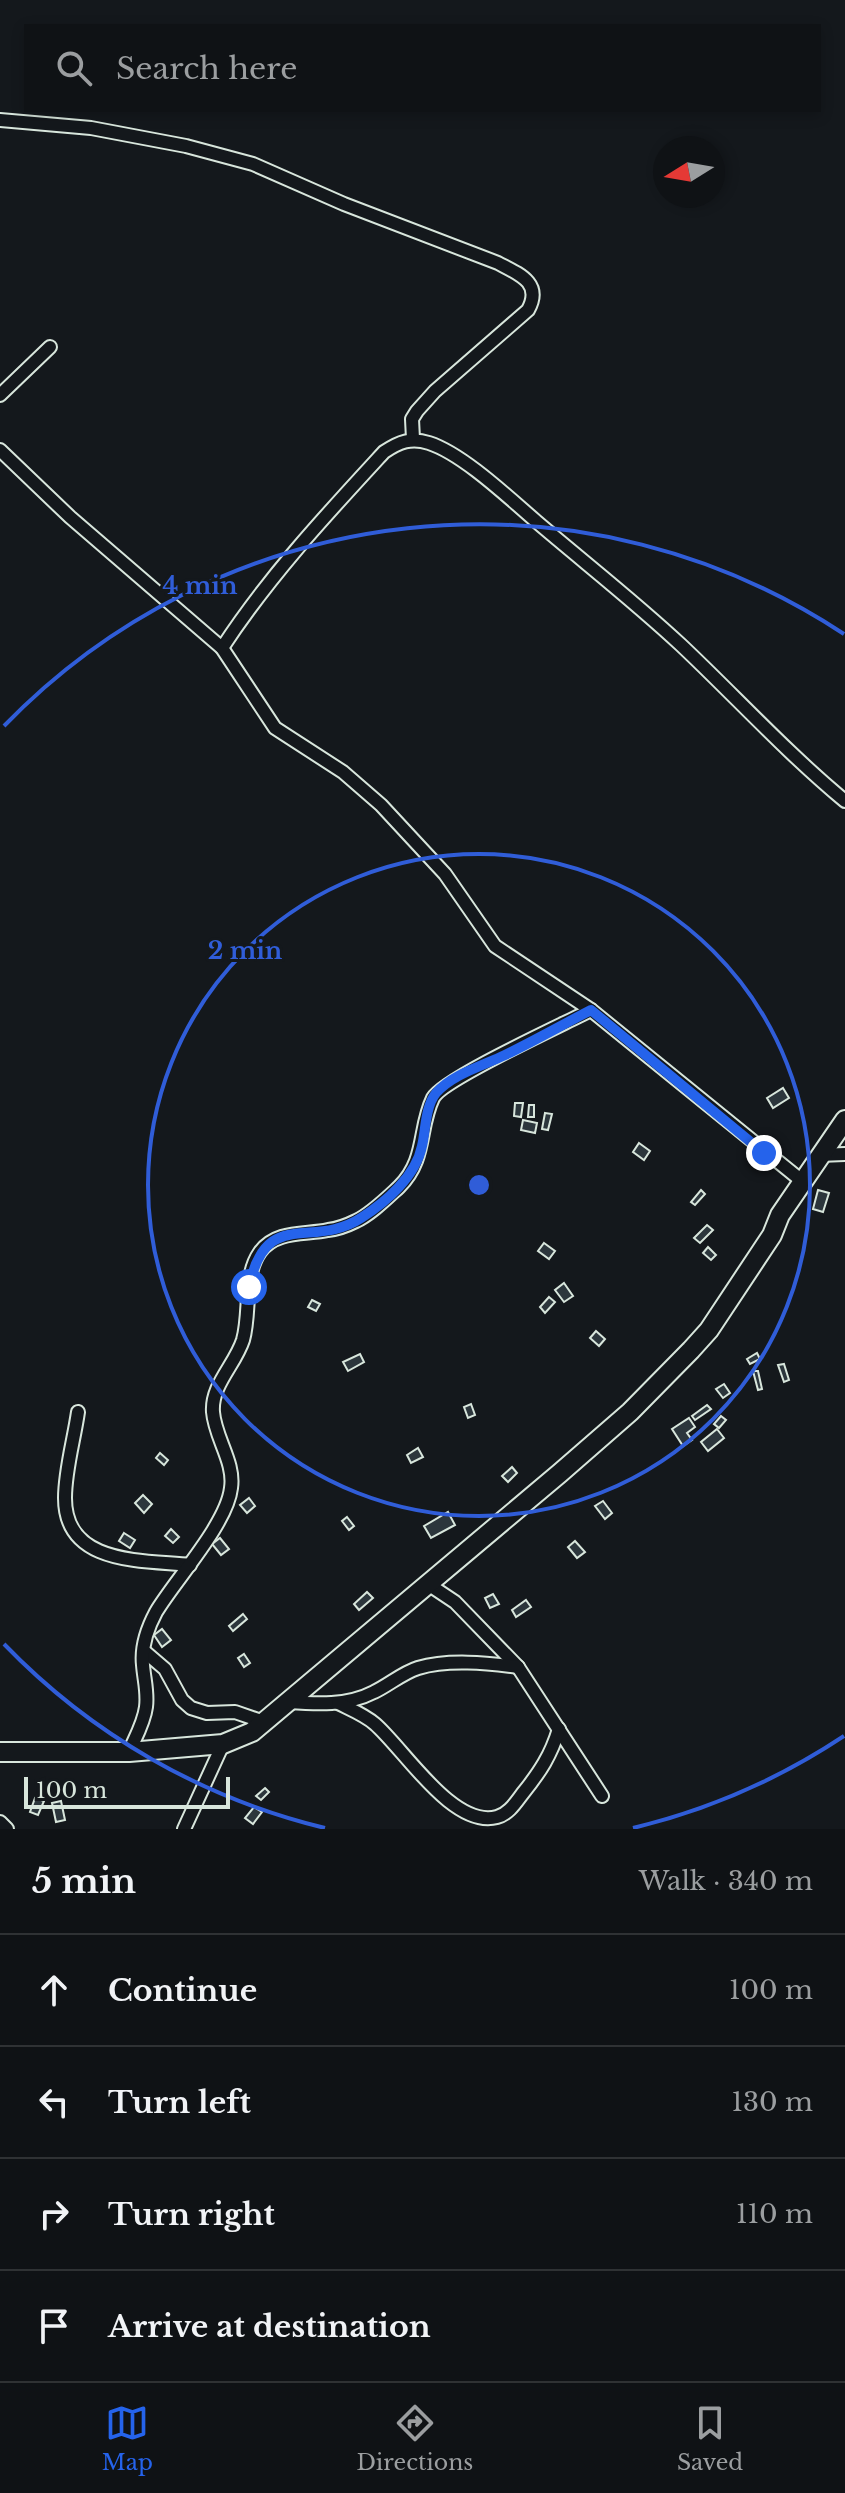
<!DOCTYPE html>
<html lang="en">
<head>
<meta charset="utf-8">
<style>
	body { margin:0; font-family:"Libre Baskerville",serif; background:#181b1e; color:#f1f3f6 }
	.compass { position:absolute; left:653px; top:136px; width:72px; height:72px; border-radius:50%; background:#0f1215; box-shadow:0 4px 12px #0003; rotate:259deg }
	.scale { position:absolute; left:24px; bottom:20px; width:206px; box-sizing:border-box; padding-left:8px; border:4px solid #d8e6dc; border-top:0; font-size:22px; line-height:28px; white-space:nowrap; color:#d8e6dc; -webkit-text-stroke:6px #14181c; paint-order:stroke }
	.stop { position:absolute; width:24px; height:24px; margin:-18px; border:6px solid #2563eb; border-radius:50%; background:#fff }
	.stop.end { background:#2563eb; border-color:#fff; box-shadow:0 2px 8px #0008 }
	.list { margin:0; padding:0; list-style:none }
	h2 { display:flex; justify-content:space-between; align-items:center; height:104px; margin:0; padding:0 32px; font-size:34px }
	h2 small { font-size:26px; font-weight:400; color:#9b9ea0 }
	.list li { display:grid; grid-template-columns:52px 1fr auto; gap:24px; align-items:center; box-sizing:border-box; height:112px; padding:0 32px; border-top:2px solid #2f3234 }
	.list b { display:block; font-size:30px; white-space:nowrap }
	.list em { font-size:26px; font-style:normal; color:#9b9ea0 }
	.icon { flex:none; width:44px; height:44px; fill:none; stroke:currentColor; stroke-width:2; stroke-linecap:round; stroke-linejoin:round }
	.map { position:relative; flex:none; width:845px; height:1829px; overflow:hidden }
	.search { position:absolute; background:#0f1215; box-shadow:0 4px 12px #0003; left:24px; right:24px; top:24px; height:88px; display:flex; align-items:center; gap:20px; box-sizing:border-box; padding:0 28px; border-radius:0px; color:#9b9ea0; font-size:30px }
	.sheet { height:552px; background:#0f1215 }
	nav { display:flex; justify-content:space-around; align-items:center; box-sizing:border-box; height:112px; border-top:2px solid #2f3234; background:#0f1215; font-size:22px; color:#9b9ea0 }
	nav a { display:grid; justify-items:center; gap:4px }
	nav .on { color:#2563eb }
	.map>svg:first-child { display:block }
</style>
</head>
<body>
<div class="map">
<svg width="845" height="1829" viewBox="0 0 845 1829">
	<rect width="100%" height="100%" fill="#14181c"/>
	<!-- building -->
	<g fill="#2c363c" stroke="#d8e6dc" stroke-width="2">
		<path d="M783 1088 789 1098 773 1108 767 1098Z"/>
		<path d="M515 1103H523L521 1117 514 1116Z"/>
		<path d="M529 1105H534V1117H528Z"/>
		<path d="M545 1113 552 1114 548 1130 542 1129Z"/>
		<path d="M523 1120 537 1123 535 1133 521 1130Z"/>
		<path d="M639 1143 650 1151 644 1160 633 1152Z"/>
		<path d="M701 1190 705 1194 695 1205 691 1202Z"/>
		<path d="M818 1190 829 1193 823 1212 813 1209Z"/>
		<path d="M707 1225 713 1230 700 1243 694 1238Z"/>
		<path d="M544 1243 555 1251 549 1259 538 1251Z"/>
		<path d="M708 1247 716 1255 711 1260 703 1253Z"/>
		<path d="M564 1283 573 1296 564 1302 555 1290Z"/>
		<path d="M549 1297 555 1302 545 1313 540 1307Z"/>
		<path d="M312 1300 320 1304 316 1311 308 1307Z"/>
		<path d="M596 1331 605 1339 599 1346 590 1338Z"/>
		<path d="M757 1353 760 1359 750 1364 747 1359Z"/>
		<path d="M360 1354 364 1362 348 1371 343 1362Z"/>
		<path d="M784 1364 789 1380 784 1382 778 1365Z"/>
		<path d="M753 1371H758L762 1389 758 1390Z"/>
		<path d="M724 1384 730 1393 723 1398 716 1389Z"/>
		<path d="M471 1404 475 1415 468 1418 464 1407Z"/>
		<path d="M707 1405 711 1409 695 1420 692 1416Z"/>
		<path d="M721 1416 726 1420 719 1428 714 1424Z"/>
		<path d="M689 1418 695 1427 687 1433 692 1440 683 1446 672 1429Z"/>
		<path d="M717 1429 724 1438 708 1451 701 1442Z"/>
		<path d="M418 1448 423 1457 411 1463 407 1455Z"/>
		<path d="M160 1453 168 1460 164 1465 156 1458Z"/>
		<path d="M512 1467 517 1473 508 1482 502 1476Z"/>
		<path d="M143 1495 152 1504 144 1513 135 1503Z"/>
		<path d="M249 1498 255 1506 247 1513 240 1505Z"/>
		<path d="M603 1501 612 1513 605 1519 595 1506Z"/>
		<path d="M448 1512 455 1525 431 1538 424 1526Z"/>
		<path d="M347 1517 354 1526 349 1530 342 1521Z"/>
		<path d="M171 1529 179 1537 173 1543 165 1536Z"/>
		<path d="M124 1533 135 1540 130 1548 119 1541Z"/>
		<path d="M220 1538 229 1549 221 1555 212 1544Z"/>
		<path d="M575 1541 585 1552 577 1558 568 1547Z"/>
		<path d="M367 1592 373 1598 359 1610 354 1604Z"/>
		<path d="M493 1594 499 1604 490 1608 485 1598Z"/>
		<path d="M526 1600 531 1607 516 1617 512 1610Z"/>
		<path d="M243 1614 247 1619 233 1631 229 1626Z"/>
		<path d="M162 1629 171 1640 162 1647 154 1635Z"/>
		<path d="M244 1654 250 1663 244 1667 238 1658Z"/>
		<path d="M265 1788 269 1792 261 1800 256 1796Z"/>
		<path d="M35 1798 44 1801 38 1815 30 1812Z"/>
		<path d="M61 1801 65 1820 56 1822 52 1803Z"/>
		<path d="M254 1807 262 1812 253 1824 245 1818Z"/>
	</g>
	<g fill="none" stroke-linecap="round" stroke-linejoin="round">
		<!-- street casing -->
		<g stroke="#d8e6dc" stroke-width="16">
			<g id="street">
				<path d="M0 120 91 128 186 146 253 164 344 204 498 263C519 274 543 283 528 310L435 391 417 411 412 419 413 439"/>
				<path d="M0 395 50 347"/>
				<path d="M0 450 70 517 222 648 275 728 343 772 381 805 445 874 495 946 591 1010 802 1181"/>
				<path d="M222 648C269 576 326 515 384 452 399 442 411 437 429 443 463 454 509 498 537 522 585 563 635 602 681 645 736 697 787 753 845 801"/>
				<path d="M819 1155 845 1154"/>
				<path d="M78 1412C74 1440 65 1470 65 1498 65 1565 141 1560 190 1565"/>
				<path d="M428 1584 455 1602 518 1667 602 1796"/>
				<path d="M144 1651 165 1669 182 1700 191 1708 207 1713 235 1712 264 1722"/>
				<path d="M288 1702C317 1704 347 1706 374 1692 389 1685 402 1673 418 1668 448 1659 487 1663 518 1667"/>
				<path d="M338 1703C350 1709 365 1715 375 1724 404 1749 453 1829 497 1817 509 1814 516 1802 523 1793 540 1772 551 1755 559 1729"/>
				<path d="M129 1752C135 1738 144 1723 146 1707 148 1692 144 1679 143 1665 141 1647 148 1627 156 1612 175 1580 227 1524 231 1488 235 1462 215 1438 213 1412 211 1385 235 1365 243 1340 251 1312 243 1276 260 1252 276 1230 305 1235 328 1230 337 1229 348 1225 356 1221 371 1214 387 1198 399 1187 427 1159 418 1129 433 1098 443 1079 564 1024 591 1010"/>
				<path d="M0 1822 7 1829"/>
				<path d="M184 1829 223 1744"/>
			</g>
		</g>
		<!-- secondary casing -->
		<g stroke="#d8e6dc" stroke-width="22">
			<path id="secondary" d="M0 1752H129L223 1744 252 1732 560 1473 630 1412 691 1350 709 1330 772 1235 780 1215 845 1120"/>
		</g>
		<!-- street -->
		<use href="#street" stroke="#14181c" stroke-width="12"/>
		<!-- secondary -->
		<use href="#secondary" stroke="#14181c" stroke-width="18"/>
	</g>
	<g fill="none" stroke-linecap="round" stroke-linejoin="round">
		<!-- route -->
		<path stroke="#2563eb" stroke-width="10" d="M249 1287C266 1206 312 1250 361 1218 386 1202 416 1176 422 1146 426 1129 425 1107 436 1093 453 1074 482 1066 505 1055 534 1041 562 1025 591 1010L764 1153"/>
	</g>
	<!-- distance rings -->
	<g fill="none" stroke="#305dd8" stroke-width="4">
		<circle cx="479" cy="1185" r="331"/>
		<path d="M844 1736A661 661 0 0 1 633 1828M325 1828A661 661 0 0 1 4 1644M4 726A661 661 0 0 1 844 634"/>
	</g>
	<circle cx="479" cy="1185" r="12" fill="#305dd8" stroke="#14181c" stroke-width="4"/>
	<g font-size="24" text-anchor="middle" font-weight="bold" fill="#305dd8" stroke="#14181c" stroke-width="6" stroke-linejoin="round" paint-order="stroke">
		<text x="200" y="594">4 min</text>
		<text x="245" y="959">2 min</text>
	</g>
</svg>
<svg class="compass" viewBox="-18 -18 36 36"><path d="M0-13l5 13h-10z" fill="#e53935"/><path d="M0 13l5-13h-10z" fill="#9b9ea0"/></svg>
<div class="scale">100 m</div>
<div class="stop" style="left:249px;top:1287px"></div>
<div class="stop end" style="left:764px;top:1153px"></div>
<div class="search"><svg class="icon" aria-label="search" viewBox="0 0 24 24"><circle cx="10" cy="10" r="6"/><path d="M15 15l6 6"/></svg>Search here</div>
</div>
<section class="sheet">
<h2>5 min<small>Walk · 340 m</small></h2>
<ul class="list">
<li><svg class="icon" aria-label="ahead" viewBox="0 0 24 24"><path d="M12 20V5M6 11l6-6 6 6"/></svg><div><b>Continue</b></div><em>100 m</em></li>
<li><svg class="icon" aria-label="left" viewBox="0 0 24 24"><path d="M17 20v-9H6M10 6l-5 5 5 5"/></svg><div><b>Turn left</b></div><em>130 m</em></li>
<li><svg class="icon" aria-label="right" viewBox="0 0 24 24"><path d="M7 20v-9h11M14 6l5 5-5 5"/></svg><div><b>Turn right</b></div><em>110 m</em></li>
<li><svg class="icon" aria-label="arrive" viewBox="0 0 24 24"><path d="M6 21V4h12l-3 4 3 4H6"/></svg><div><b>Arrive at destination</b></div></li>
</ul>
</section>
<nav>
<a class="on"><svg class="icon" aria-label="map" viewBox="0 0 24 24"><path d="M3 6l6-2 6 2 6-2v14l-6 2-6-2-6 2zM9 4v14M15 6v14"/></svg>Map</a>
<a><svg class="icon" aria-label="directions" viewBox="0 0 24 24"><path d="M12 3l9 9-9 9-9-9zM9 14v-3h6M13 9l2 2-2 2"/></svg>Directions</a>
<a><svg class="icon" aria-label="saved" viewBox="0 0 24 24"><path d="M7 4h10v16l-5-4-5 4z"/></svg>Saved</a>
</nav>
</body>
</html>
